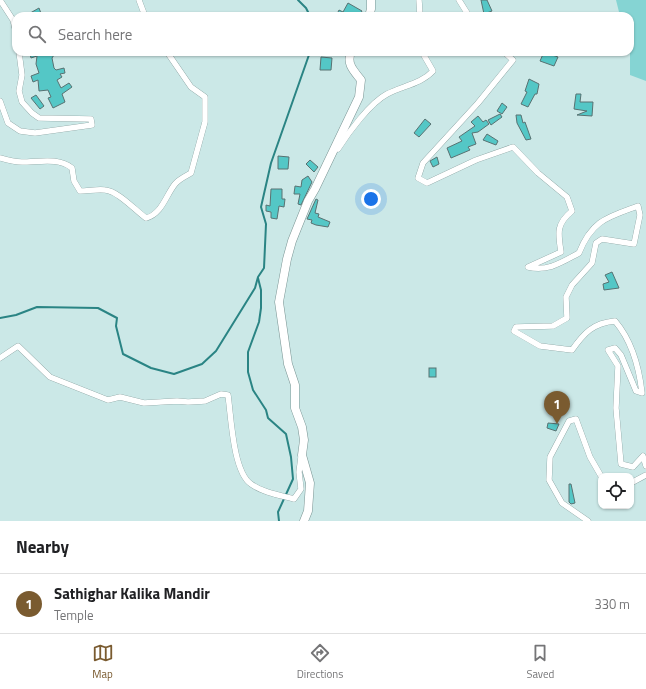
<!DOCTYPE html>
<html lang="en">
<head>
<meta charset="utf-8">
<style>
	body { margin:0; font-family:"Titillium Web",sans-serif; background:#f2f2f2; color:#202124 }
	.controls { position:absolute; right:12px; bottom:12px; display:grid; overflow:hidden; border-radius:8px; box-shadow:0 1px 3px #0004 }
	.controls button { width:36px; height:36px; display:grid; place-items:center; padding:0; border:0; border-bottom:1px solid #e0e0e0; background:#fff; color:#202124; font:20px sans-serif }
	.you { position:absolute; left:371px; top:199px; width:14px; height:14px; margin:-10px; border:3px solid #fff; border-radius:50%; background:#1a73e8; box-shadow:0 0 0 6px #1a73e833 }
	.badge { display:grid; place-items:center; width:26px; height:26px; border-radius:50%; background:#7a5b30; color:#fff; font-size:13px; font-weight:700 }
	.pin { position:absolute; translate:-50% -33px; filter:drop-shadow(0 1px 2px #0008) }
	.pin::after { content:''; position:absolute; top:21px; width:14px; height:12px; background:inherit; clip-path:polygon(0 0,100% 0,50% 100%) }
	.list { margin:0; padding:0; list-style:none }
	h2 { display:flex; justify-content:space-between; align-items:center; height:52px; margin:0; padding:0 16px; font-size:17px }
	h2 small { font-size:13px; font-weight:400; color:#757577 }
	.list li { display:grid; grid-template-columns:26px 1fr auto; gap:12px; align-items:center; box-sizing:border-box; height:60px; padding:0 16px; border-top:1px solid #e0e0e0 }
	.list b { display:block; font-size:15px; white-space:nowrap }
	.list p { margin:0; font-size:13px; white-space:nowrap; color:#757577 }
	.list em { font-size:13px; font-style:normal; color:#757577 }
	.icon { flex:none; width:22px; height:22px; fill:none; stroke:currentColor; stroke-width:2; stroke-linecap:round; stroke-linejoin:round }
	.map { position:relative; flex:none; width:646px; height:521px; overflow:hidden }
	.search { position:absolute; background:#fff; box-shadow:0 1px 3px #0004; left:12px; right:12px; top:12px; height:44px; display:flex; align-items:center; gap:10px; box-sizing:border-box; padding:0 14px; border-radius:12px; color:#757577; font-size:15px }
	.sheet { height:112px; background:#fff }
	nav { display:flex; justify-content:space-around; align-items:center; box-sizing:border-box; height:56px; border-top:1px solid #e0e0e0; background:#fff; font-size:11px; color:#757577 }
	nav a { display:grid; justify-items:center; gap:2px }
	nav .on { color:#7a5b30 }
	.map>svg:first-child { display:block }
</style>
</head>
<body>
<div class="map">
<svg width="646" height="521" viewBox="0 0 646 521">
	<rect width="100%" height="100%" fill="#cbe8e7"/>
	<!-- green -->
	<path fill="#85d4d3" d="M616 0H646V81L630 75V16H620Z"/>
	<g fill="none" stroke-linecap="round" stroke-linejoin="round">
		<!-- stream -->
		<g stroke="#2a8484" stroke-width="2">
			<path d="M298 0 306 8 310 16"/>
			<path d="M258 278 261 290V308L259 322 248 352V372L253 390 266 410 268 418 286 434 291 457 293 479 278 512 279 521"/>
			<path d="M0 318 16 315 37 307 98 308 117 318 116 326 123 354 151 368 174 374 202 364 216 351 255 288 258 277 264 268 266 224 261 207 271 163 310 52"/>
		</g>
	</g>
	<!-- building -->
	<g fill="#54c7c6" stroke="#587272">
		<path d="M481 0H487L492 11 484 14Z"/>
		<path d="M348 3 362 11 359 16 348 14 350 16H336L339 10 343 12Z"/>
		<path d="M39 8 42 16H25Z"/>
		<path d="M34 52H56L52 58 54 68 56 70 64 68 65 73 60 74 62 77 57 80 61 88 69 83 72 87 62 94 65 102 53 108 48 98 51 97 48 90 39 91 38 80 33 82 31 76 39 73 36 64 37 56 31 58 30 54Z"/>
		<path d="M544 52 558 57 554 66 540 61Z"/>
		<path d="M321 57 332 58 331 70H320Z"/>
		<path d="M529 79 539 84 537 94H535L528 107 521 104 527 92 525 91Z"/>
		<path d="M576 94H581L580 102H593L592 116 577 115 587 111 574 109Z"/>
		<path d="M36 95 44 106 40 109 31 98Z"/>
		<path d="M502 103 507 107 502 114 497 111Z"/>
		<path d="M500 114 502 117 491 125 488 120Z"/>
		<path d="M516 115H521L523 123 525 122 531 139 526 140 517 123Z"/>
		<path d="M478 116 483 122 486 120 489 124 478 132 472 133 476 144 468 147 470 150 451 158 447 148 462 141 459 137 475 126 471 122Z"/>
		<path d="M425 119 431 124 419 137 414 133Z"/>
		<path d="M487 134 498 141 496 145 483 140Z"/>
		<path d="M278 156 289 157 288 169H278Z"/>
		<path d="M437 157 439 164 433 167 430 161Z"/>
		<path d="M310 160 318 167 314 172 306 164Z"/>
		<path d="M308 176 312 182 301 205 298 204 300 194H294L295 186 301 187 302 180Z"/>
		<path d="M271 189H282V199H285L284 207 279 206 277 219 271 218V212L266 211V205L270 206Z"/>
		<path d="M316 199 318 200 315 213 319 214 318 217 330 222 328 227 316 225 311 223 312 220 307 219Z"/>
		<path d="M612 272 619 288 604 290 603 284 609 282 605 275Z"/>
		<rect x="429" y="368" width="7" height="9"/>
		<path d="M548 423 559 424 556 431 547 428Z"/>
		<path d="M569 484H571L575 503 571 504 569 502Z"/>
	</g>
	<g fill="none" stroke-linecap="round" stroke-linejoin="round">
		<!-- street casing -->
		<g stroke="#799493" stroke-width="6">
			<g id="street">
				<path d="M0 0 13 20 16 33"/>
				<path d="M139 0 145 16"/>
				<path d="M419 0 420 16"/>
				<path d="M459 0 469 16"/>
				<path d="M504 52 513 60 478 103 423 163 418 178 427 183 476 160 513 147 538 173 567 197 572 211C556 224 558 233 561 252L528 267C548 272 562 262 579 253 592 220 608 217 638 206L640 215 634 244 602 239 596 243 592 263 572 285 566 297 567 318 553 326 516 327 514 331 540 346 572 350C584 333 593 323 615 321 632 341 639 366 642 393L636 391 621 355 615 348 608 350 618 366 616 408 621 464 633 467 643 456 646 466"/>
				<path d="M0 101 8 123 20 131 35 133 92 125 91 119 39 118 32 113 22 102 19 91 22 75 19 52"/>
				<path d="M338 149C348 133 370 103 387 94 402 86 421 84 433 71L422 52"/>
				<path d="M0 158C7 160 15 162 22 162 39 162 58 157 72 168L74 181 80 191C88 191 97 189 105 190 118 191 135 210 146 218 162 214 166 195 175 184 179 179 186 176 191 173L205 122V97L191 87 167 52"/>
				<path d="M0 358 18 346 50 377 108 400 120 397 144 403 177 401 188 402 205 401 221 394 228 395C231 416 233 472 251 484 264 493 279 495 294 499L301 489 299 472 301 457"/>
				<path d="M631 483 646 475"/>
				<path d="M588 521 562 503 549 480 550 457 569 421 576 419 590 457 601 476"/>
			</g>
		</g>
		<!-- secondary casing -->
		<g stroke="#799493" stroke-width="9">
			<g id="secondary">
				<path d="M369 16 371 9V0"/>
				<path d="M304 521 308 511 310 483 302 455 304 440 302 427 295 408V385L288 364 279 302 287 259 292 241 308 201 315 189 359 97 361 80C354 71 346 64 351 52"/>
			</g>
		</g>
		<!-- street -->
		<use href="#street" stroke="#fff" stroke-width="5.5"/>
		<!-- secondary -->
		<use href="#secondary" stroke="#fff" stroke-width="8"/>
	</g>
</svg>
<div class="controls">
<button><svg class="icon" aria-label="locate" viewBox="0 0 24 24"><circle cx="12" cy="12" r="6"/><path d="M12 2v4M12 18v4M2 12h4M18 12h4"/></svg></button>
</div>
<div class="you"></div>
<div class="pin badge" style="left:557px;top:424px">1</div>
<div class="search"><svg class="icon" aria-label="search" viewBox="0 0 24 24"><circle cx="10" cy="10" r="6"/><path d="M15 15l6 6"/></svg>Search here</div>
</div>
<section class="sheet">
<h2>Nearby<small></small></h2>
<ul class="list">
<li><span class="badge">1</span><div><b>Sathighar Kalika Mandir</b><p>Temple</p></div><em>330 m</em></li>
</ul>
</section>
<nav>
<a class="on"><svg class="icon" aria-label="map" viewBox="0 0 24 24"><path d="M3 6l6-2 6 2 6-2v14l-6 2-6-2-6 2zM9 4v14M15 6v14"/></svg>Map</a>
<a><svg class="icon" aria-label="directions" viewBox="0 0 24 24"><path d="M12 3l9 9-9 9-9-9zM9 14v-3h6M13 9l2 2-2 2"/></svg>Directions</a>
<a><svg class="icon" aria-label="saved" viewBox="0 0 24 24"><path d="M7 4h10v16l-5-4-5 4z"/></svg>Saved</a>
</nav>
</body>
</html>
